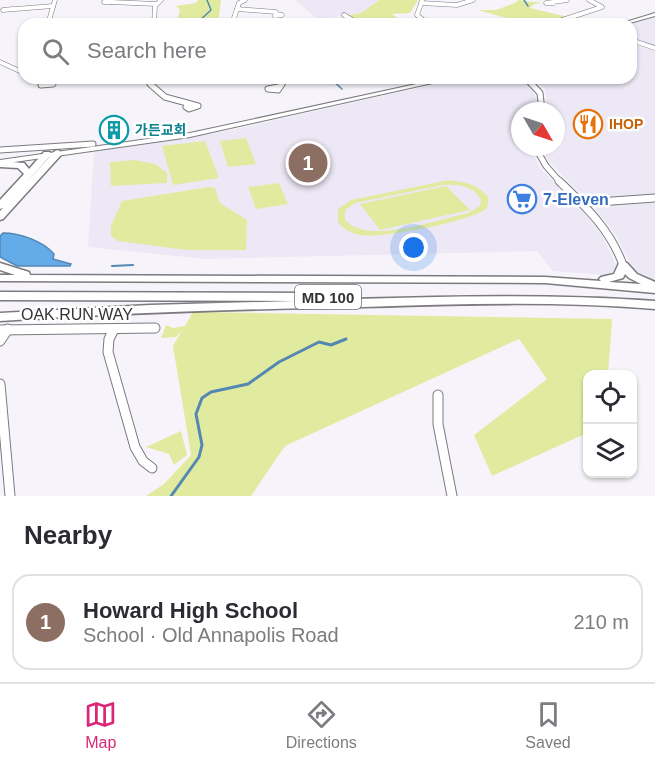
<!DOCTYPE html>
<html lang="en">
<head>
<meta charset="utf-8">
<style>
	body { margin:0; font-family:Arial,"Noto Sans KR",sans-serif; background:#f2f2f3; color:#2b2b33 }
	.controls { position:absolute; right:18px; bottom:18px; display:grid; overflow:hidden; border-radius:12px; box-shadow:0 2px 4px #0004 }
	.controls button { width:54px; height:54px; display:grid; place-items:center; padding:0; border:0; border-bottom:2px solid #e1e1e2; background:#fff; color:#2b2b33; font:30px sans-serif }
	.compass { position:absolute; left:511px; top:102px; width:54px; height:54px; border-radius:50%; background:#fff; box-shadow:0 2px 4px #0004; rotate:129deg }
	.you { position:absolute; left:414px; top:248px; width:21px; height:21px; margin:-15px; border:4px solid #fff; border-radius:50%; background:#1a73e8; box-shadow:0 0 0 9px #1a73e833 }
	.badge { display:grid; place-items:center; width:39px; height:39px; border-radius:50%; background:#db2777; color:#fff; font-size:20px; font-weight:700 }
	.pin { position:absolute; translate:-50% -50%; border:3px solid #fff; box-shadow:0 2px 6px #0006 }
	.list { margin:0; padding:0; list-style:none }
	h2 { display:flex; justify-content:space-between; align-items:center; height:78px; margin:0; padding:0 24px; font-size:26px }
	h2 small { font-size:20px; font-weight:400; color:#7c7c81 }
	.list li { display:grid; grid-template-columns:39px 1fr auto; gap:18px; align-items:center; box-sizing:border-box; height:96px; margin:0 12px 12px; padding:0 12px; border:2px solid #e1e1e2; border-radius:18px }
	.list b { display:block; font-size:22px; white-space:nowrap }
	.list p { margin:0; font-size:20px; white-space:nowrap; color:#7c7c81 }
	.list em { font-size:20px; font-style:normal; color:#7c7c81 }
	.icon { flex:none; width:33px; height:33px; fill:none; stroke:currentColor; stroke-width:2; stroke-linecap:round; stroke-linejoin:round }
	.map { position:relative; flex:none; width:655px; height:496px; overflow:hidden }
	.search { position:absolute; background:#fff; box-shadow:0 2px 4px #0004; left:18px; right:18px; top:18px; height:66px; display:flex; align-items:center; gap:15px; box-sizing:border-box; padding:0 21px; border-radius:18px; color:#7c7c81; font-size:22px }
	.sheet { height:186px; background:#fff }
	nav { display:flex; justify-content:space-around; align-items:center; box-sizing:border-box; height:84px; border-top:2px solid #e1e1e2; background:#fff; font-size:16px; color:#7c7c81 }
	nav a { display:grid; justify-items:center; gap:3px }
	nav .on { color:#db2777 }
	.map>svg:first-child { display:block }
</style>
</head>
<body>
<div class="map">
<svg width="655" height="496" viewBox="0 0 655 496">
	<rect width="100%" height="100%" fill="#f6f4fa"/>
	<!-- built -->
	<g fill="#ece8f5">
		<path d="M295 0H379L361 13 327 18 315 17Z"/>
		<path d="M655 15V194L592 199 584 197 544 156 541 147H556V111H548L545 89 534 78H631V24H626Z"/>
		<path d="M462 78H520L532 89 537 99V109L520 111V147H530L540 168 586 214 601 234 617 267 614 272 605 275 553 271 537 251 206 259 88 247 94 151 223 132Z"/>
		<path d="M655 201V281L635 273 615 234 595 208 602 205Z"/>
	</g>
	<!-- green -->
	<g fill="#e1eba0" fill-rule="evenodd">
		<path d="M198 0H221L218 24H176L180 10 176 6 196 3Z"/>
		<path d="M379 0H418L410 13 392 14 397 18 383 21 387 24 414 20 419 23 418 24H363L349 15 361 13Z"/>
		<path d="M517 0 543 3 534 4 530 8 572 18 550 24H528L478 10H496L517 2Z"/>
		<path d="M246 138 256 164 228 167 220 141Z"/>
		<path d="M205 141 219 178 173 185 162 146Z"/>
		<path d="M134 160 155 164 167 173V183L111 186 110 162Z"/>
		<path d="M444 181C460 180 480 184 489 199L487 208C474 221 380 239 361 235 352 234 343 229 338 222V209L351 200ZM443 185C457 184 473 185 481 200L480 206 468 213C438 219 368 246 345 220V210L355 203Z"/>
		<path d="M279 183 288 204 256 209 248 187Z"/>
		<path d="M446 186 470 210 380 230 360 204Z"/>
		<path d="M209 187 215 188 220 203 247 220 246 250H186L118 241 111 236V226L122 201Z"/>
		<path d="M193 312 612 319 608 374H588L587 433 492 476 474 435 547 379 519 339 285 446 251 496H146L164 484 191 455 173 346 182 330 176 337 161 338 166 325 173 328 185 326Z"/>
		<path d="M181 431 187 455 174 465 169 454 146 447Z"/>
	</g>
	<!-- water -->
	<path fill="#63abe9" stroke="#5587b3" stroke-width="1.5" d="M3 233C20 233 43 241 54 254L53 259 71 264 70 266H17L0 257V236Z"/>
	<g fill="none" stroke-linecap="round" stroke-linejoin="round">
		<!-- stream-far2 -->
		<g stroke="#5587b3" stroke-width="1.5">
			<path d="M524 0 528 6"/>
			<path d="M196 24 211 10 207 0"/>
			<path d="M330 78 342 89"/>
		</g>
		<!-- stream-far1 -->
		<path stroke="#5587b3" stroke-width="2" d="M112 266 133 265"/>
		<!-- stream -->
		<path stroke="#5587b3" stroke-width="3" d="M171 496 199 457 202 445 196 414 202 398 211 392 248 384 279 362 319 342 331 345 346 339"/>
		<!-- minor-far3 casing -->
		<g stroke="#7c7a7f" stroke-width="5">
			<g id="minor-far3">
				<path d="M112 1 111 2H104Z"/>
				<path d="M422 1 417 15 428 24"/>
				<path d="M111 2 156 4"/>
				<path d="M421 3 457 5 473 0"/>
				<path d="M554 3H546L567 0"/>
				<path d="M13 9 3 10 53 6"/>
				<path d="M237 9 276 12 275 16 282 15 277 14"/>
				<path d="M344 15 359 24"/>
				<path d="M48 24 55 0"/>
				<path d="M111 24 154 21"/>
				<path d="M154 24 155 6 161 0"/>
				<path d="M240 24 234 18 239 3 245 0"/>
				<path d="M301 24H310"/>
				<path d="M431 24H464"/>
				<path d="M550 24 602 7 589 0"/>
				<path d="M631 40 655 48"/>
				<path d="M0 62 24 73"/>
				<path d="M34 78 38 79"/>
			</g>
		</g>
		<!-- minor-far2 casing -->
		<g stroke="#7c7a7f" stroke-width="7">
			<g id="minor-far2">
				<path d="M34 78 53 84 41 85 44 83"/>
				<path d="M154 78 150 84 165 97 198 106 189 109 186 107 188 105"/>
				<path d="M526 78 540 93 542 111"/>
				<path d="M278 87 268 89 278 90 286 78"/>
				<path d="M535 147 546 166 561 183"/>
				<path d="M0 150 93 144"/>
			</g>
		</g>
		<!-- minor-far1 casing -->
		<g stroke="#7c7a7f" stroke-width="9">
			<g id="minor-far1">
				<path d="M559 181C586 207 610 229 623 265"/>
				<path d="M584 203 655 198"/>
			</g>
		</g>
		<!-- minor casing -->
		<g stroke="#7c7a7f" stroke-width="11">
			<g id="minor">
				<path d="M114 329 109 339 108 352 135 447 143 461 152 468"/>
				<path d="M0 330 155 328"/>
				<path d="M0 341 8 329"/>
				<path d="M0 384 10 496"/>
				<path d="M438 395V424L452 496"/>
			</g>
		</g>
		<!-- major casing -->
		<g stroke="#7c7a7f" stroke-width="2">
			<g id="major">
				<path d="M655 13V16L626 24H619Z"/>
				<path d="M444 78H455L190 137 0 164V160L190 133Z"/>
			</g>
		</g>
		<!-- highway casing -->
		<g stroke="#7c7a7f" stroke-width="3">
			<g id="highway">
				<path d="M58 150 62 153 61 155 3 219 0 220V211L3 208 0 209V200L24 174 18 168 0 167V161L24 163 29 169 44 152H50V156L24 185 55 151Z"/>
				<path d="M623 262 627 263 637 274 655 282V293L545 283 0 281V275H15L0 270V263L29 272 30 275 545 277 601 281 599 279 601 277 614 274 619 263ZM625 274 629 278 641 284 609 282 623 278Z"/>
				<path d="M0 292 316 293 322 297 318 300C430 297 543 293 655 301V309C558 301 461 304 364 307 242 309 121 313 0 321V313L150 305 295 301 0 300Z"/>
			</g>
		</g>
		<!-- minor-far3 -->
		<use href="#minor-far3" stroke="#fff" stroke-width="4"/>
		<!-- minor-far2 -->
		<use href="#minor-far2" stroke="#fff" stroke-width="5"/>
		<!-- minor-far1 -->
		<use href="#minor-far1" stroke="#fff" stroke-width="7"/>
		<!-- minor -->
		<use href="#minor" stroke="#fff" stroke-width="9"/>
		<!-- major -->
		<use href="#major" fill="#fff" fill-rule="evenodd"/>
		<!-- highway -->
		<use href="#highway" fill="#fff" fill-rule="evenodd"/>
	</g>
	<!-- icons -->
	<defs>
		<g id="restaurant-ring" transform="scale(1.5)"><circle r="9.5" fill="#fff" stroke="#e8710a" stroke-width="1.5"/><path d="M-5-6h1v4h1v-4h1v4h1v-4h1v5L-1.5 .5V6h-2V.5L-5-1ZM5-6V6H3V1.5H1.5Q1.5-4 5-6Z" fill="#e8710a"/></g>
		<g id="building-ring" transform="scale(1.5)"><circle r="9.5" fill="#fff" stroke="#0f9aa8" stroke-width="1.5"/><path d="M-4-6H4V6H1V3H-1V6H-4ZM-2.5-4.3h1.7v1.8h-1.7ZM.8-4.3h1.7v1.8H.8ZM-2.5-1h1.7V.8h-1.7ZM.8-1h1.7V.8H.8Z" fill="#0f9aa8"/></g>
		<g id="supermarket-ring" transform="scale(1.5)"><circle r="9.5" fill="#fff" stroke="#3f7fe0" stroke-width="1.5"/><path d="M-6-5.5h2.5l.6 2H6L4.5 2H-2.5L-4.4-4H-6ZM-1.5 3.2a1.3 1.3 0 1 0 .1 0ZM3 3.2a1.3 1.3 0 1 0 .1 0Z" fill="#3f7fe0"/></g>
	</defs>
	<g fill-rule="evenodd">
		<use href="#restaurant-ring" x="588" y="124"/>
		<use href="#building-ring" x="114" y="130"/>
		<use href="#supermarket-ring" x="522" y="199"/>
	</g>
	<g text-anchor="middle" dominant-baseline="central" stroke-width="5" stroke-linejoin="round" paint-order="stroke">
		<!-- far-food labels -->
		<g font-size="14" font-weight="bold" fill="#c56008" stroke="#fff" text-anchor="start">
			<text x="609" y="124">IHOP</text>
		</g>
		<!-- far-culture labels -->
		<g font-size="14" font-weight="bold" fill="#0d838f" stroke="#fff" text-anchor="start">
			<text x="135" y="130">가든교회</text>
		</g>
		<!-- shield labels -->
		<rect fill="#fff" stroke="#717072" stroke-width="1.5" x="295" y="285" width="66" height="24" rx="4.5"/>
		<g font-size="15" font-weight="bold" fill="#343335">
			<text x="328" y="297">MD 100</text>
		</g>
		<!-- shop labels -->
		<g font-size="16" font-weight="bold" fill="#366cbe" stroke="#fff" text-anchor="start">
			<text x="543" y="199">7-Eleven</text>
		</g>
		<!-- street labels -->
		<g font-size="16" fill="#343335" stroke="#fff">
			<text x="77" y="314">OAK RUN WAY</text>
		</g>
	</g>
</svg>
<div class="controls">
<button><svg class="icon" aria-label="locate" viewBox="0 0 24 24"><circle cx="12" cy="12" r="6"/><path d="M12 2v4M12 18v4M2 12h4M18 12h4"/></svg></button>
<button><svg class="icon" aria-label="layers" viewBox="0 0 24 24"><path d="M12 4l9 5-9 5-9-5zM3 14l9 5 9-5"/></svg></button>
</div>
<svg class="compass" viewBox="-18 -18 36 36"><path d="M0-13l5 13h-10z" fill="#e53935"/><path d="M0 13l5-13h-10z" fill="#7c7c81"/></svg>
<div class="you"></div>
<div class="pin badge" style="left:308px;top:163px;background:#8d6e63">1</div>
<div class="search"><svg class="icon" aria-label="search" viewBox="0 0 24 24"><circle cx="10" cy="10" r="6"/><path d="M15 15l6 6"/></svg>Search here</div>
</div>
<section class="sheet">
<h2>Nearby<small></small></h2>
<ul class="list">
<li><span class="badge" style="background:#8d6e63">1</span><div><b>Howard High School</b><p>School · Old Annapolis Road</p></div><em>210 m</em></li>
</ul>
</section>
<nav>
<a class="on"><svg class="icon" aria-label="map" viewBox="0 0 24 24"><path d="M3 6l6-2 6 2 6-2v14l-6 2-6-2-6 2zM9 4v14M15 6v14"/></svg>Map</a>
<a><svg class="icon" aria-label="directions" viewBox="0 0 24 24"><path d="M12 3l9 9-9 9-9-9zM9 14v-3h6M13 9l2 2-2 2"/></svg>Directions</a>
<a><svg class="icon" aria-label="saved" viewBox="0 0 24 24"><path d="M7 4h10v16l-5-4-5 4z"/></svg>Saved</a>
</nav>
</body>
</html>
